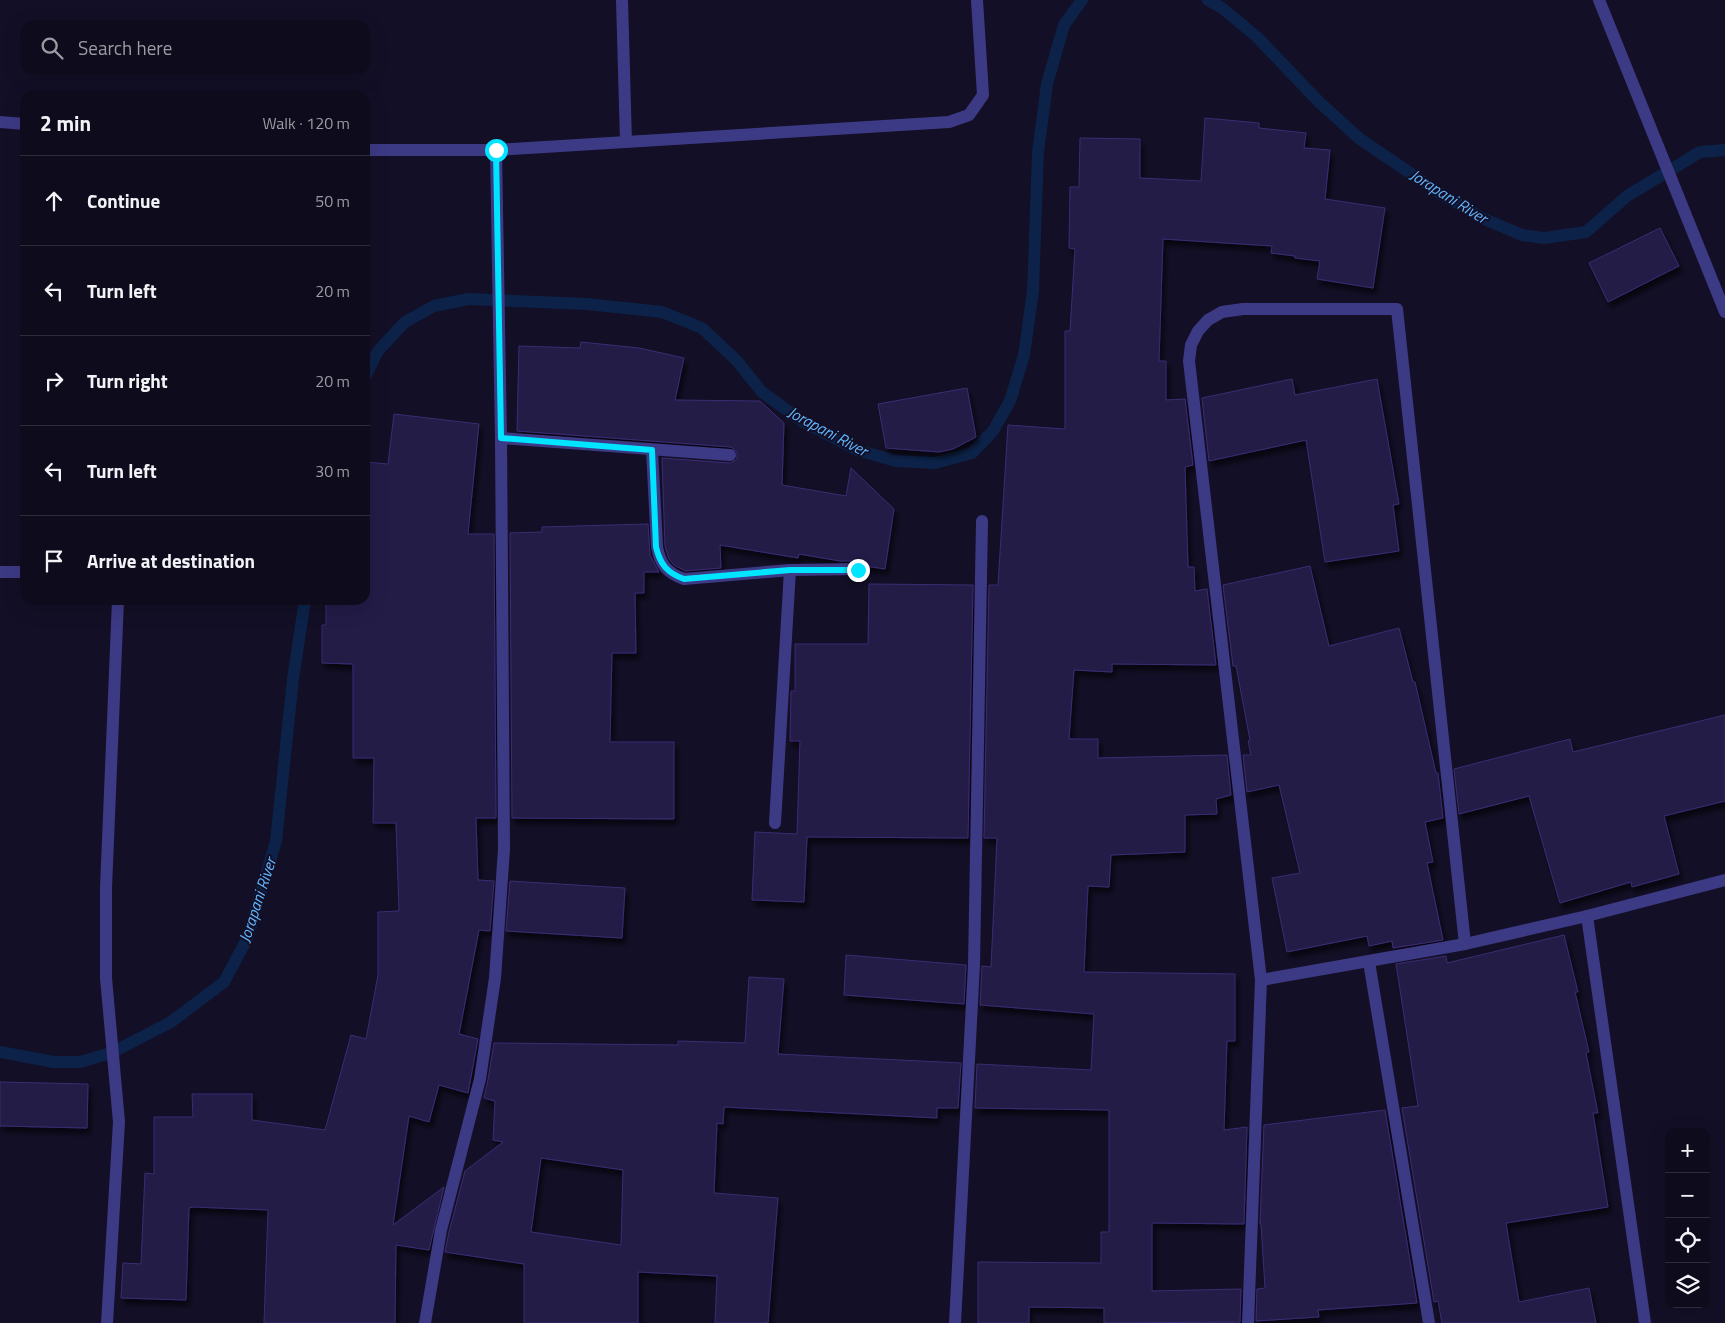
<!DOCTYPE html>
<html lang="en">
<head>
<meta charset="utf-8">
<style>
	body { margin:0; font-family:"Titillium Web",sans-serif; background:#1c1929; color:#f1f3f6 }
	.controls { position:absolute; right:15px; bottom:15px; display:grid; overflow:hidden; border-radius:10px; box-shadow:0 5px 20px #0002 }
	.controls button { width:45px; height:45px; display:grid; place-items:center; padding:0; border:0; border-bottom:1px solid #2e2b3b; background:#0e0b1c; color:#f1f3f6; font:25px sans-serif }
	.stop { position:absolute; width:15px; height:15px; margin:-11px; border:4px solid #00e5ff; border-radius:50%; background:#fff }
	.stop.end { background:#00e5ff; border-color:#fff; box-shadow:0 1px 5px #0008 }
	.list { margin:0; padding:0; list-style:none }
	h2 { display:flex; justify-content:space-between; align-items:center; height:65px; margin:0; padding:0 20px; font-size:21px }
	h2 small { font-size:16px; font-weight:400; color:#9b9ba3 }
	.list li { display:grid; grid-template-columns:32px 1fr auto; gap:15px; align-items:center; box-sizing:border-box; height:90px; padding:0 20px; border-top:1px solid #2e2b3b }
	.list b { display:block; font-size:19px; white-space:nowrap }
	.list em { font-size:16px; font-style:normal; color:#9b9ba3 }
	.icon { flex:none; width:28px; height:28px; fill:none; stroke:currentColor; stroke-width:2; stroke-linecap:round; stroke-linejoin:round }
	.map { position:relative; flex:none; width:1725px; height:1323px; overflow:hidden }
	.search { position:absolute; background:#0e0b1c; box-shadow:0 5px 20px #0002; left:20px; top:20px; width:350px; height:55px; display:flex; align-items:center; gap:12px; box-sizing:border-box; padding:0 18px; border-radius:15px; color:#9b9ba3; font-size:19px }
	.panel { position:absolute; background:#0e0b1c; box-shadow:0 5px 20px #0002; left:20px; top:90px; width:350px; height:515px; border-radius:15px }
	.map>svg:first-child { display:block }
</style>
</head>
<body>
<div class="map">
<svg width="1725" height="1323" viewBox="0 0 1725 1323">
	<defs>
		<filter id="shadow"><feDropShadow dx="3" dy="5.5" stdDeviation="2.5" flood-color="#0009"/></filter>
	</defs>
	<rect width="100%" height="100%" fill="#130f26"/>
	<g fill="none" stroke-linecap="round" stroke-linejoin="round">
		<!-- stream -->
		<g stroke="#0c2248" stroke-width="12">
			<path d="M1208 0 1222 8 1257 37 1319 102 1360 139 1441 194 1482 218 1522 235 1544 238 1586 232 1627 196 1700 152 1725 150"/>
			<path d="M365 377 378 351 405 322 434 306 468 299 587 304 662 312 702 328 736 360 762 392 802 421 857 450 896 461 935 463 972 453 993 431 1010 401 1024 355 1033 291 1038 152 1047 84 1064 25 1082 0"/>
			<path d="M0 1052 54 1062H80L111 1053 171 1022 224 982 247 939 276 841 293 679 305 600"/>
		</g>
	</g>
	<!-- building -->
	<g fill="#241b47" stroke="#3b2d73" fill-rule="evenodd" filter="url(#shadow)">
		<path d="M1205 118 1259 123V128L1306 133 1304 148 1330 150 1325 199 1385 208 1373 288 1317 279 1320 261 1295 258V256L1271 253 1272 246 1163 239 1159 361H1166V400L1185 399 1193 465 1185 467 1188 567H1194L1195 591 1207 589 1216 665 1112 664V672L1074 670 1069 739H1098V758L1227 755 1231 795 1216 799 1217 814 1185 815V852L1111 855 1109 887 1088 886 1084 972 1235 974V1041H1227L1224 1130 1247 1127 1244 1224 1152 1223V1291L1241 1289 1240 1322 1104 1323V1308L1029 1307V1323H978V1262L1101 1263V1232H1109V1110L975 1108 977 1064 1091 1070 1094 1014 980 1005 982 966 991 967 997 838H984L989 585H998L1008 425 1065 429V331H1070L1075 249 1069 248 1070 187H1079L1080 138 1140 139V178L1201 181Z"/>
		<path d="M1660 228 1679 266 1608 302 1589 263Z"/>
		<path d="M581 342 639 348 684 358 675 400 760 401 784 423 782 485 846 496 851 468 894 509 885 569 865 566 858 561H840L799 554 798 558 720 545 721 568 685 571 674 565 669 559 665 546 662 458 730 463 737 459V452L731 447 517 431 519 346 580 348Z"/>
		<path d="M1292 379 1295 395 1377 379 1399 504 1393 505 1399 551 1325 562 1306 440 1209 461 1202 398Z"/>
		<path d="M967 388 976 437 953 449 939 452 886 448 878 404Z"/>
		<path d="M394 414 479 424 468 534H494L496 818H476L478 880 494 881 490 931 479 930 459 1034 478 1039 468 1093 439 1085 429 1122 409 1116 393 1225 444 1187 429 1250 396 1245 395 1323H264L268 1210 193 1207 189 1208 186 1300 121 1298 123 1263 141 1264 145 1173 154 1174V1117H193L192 1094H252V1120L325 1130 351 1035 366 1039 378 975V912L399 911 396 823H373L374 758H353V664L322 663V625H326V600H365V462L388 464Z"/>
		<path d="M648 524 650 555 659 572H644V593H635L636 653H612L610 742H674V819L512 818 510 533 542 532V527Z"/>
		<path d="M1310 566 1329 646 1399 628 1413 682H1415L1436 773H1438L1443 818 1425 822 1433 862 1427 863 1443 940 1393 948 1392 941 1369 946 1367 936 1287 952 1272 878 1300 873 1279 785 1247 792 1243 755H1251L1248 741 1250 740 1236 666H1233L1223 585Z"/>
		<path d="M869 584 973 585 968 838 807 837 804 902 752 900 755 832 797 834 800 741H790L791 691H795V644H868Z"/>
		<path d="M1725 715V801L1664 816 1679 874 1632 887 1631 882 1560 903 1529 796 1459 814 1454 769 1570 739 1573 752Z"/>
		<path d="M510 881 625 888 622 938 506 931Z"/>
		<path d="M1564 935 1578 992H1575L1589 1052 1586 1053 1598 1113H1593L1608 1207 1506 1223 1519 1302 1589 1288 1596 1323H1442L1438 1301 1434 1302 1402 1108 1418 1106 1396 964 1446 956 1447 963Z"/>
		<path d="M846 955 966 965 964 1004 844 995Z"/>
		<path d="M749 977 784 979 778 1054 961 1063 958 1108H937V1118L724 1107 723 1124 717 1123 714 1193 778 1198 768 1323H715L717 1276 638 1272V1323H524V1264L445 1252 449 1232 465 1171 503 1142 493 1140 495 1101 484 1098 488 1080 494 1043 678 1045V1041L745 1043ZM541 1158 623 1170 621 1245 531 1232Z"/>
		<path d="M0 1082 88 1084 87 1128 0 1126Z"/>
		<path d="M1385 1110 1417 1303 1318 1310 1319 1317 1256 1321 1257 1289 1265 1288 1261 1224H1260L1264 1125Z"/>
	</g>
	<g fill="none" stroke-linecap="round" stroke-linejoin="round">
		<!-- minor -->
		<g stroke="#3d3a85" stroke-width="12">
			<path d="M622 0 626 142"/>
			<path d="M0 122 25 124"/>
			<path d="M365 150H496L949 122 969 115 983 95 977 0"/>
			<path d="M501 438 730 455"/>
			<path d="M652 450 657 547C660 564 667 573 684 579L790 570 858 569"/>
			<path d="M0 572H25"/>
			<path d="M775 823 790 570"/>
			<path d="M1587 916 1645 1323"/>
			<path d="M1369 962 1429 1323"/>
			<path d="M1261 980 1465 944 1587 916 1725 880"/>
			<path d="M107 1323 119 1122 106 978V888L118 600"/>
			<path d="M425 1323 441 1230 480 1079 495 978 504 849 501 438 496 150"/>
			<path d="M955 1323 974 965 982 521"/>
			<path d="M1248 1323 1261 980 1189 361 1191 345 1198 331 1208 320 1222 312 1243 309H1397L1465 944"/>
		</g>
		<!-- tertiary -->
		<path stroke="#3d3a85" stroke-width="12" d="M1599 0 1725 312"/>
	</g>
	<g fill="none" stroke-linecap="round" stroke-linejoin="round">
		<!-- route -->
		<path stroke="#00e5ff" stroke-width="6" d="M496 150 501 438 652 450 656 547C660 564 667 573 684 579L790 570H858"/>
	</g>
	<g text-anchor="middle" dominant-baseline="central" stroke-width="4" stroke-linejoin="round" paint-order="stroke">
		<!-- water labels -->
		<g font-size="16" font-style="italic" fill="#62b6ff" stroke="#130f26">
			<text transform="translate(1449 196) rotate(32)">Jorapani River</text>
			<text transform="translate(828 431) rotate(28)">Jorapani River</text>
			<text transform="translate(257 900) rotate(-72)">Jorapani River</text>
		</g>
	</g>
</svg>
<div class="controls">
<button>+</button>
<button>−</button>
<button><svg class="icon" aria-label="locate" viewBox="0 0 24 24"><circle cx="12" cy="12" r="6"/><path d="M12 2v4M12 18v4M2 12h4M18 12h4"/></svg></button>
<button><svg class="icon" aria-label="layers" viewBox="0 0 24 24"><path d="M12 4l9 5-9 5-9-5zM3 14l9 5 9-5"/></svg></button>
</div>
<div class="stop" style="left:496px;top:150px"></div>
<div class="stop end" style="left:858px;top:570px"></div>
<div class="search"><svg class="icon" aria-label="search" viewBox="0 0 24 24"><circle cx="10" cy="10" r="6"/><path d="M15 15l6 6"/></svg>Search here</div>
<section class="panel">
<h2>2 min<small>Walk · 120 m</small></h2>
<ul class="list">
<li><svg class="icon" aria-label="ahead" viewBox="0 0 24 24"><path d="M12 20V5M6 11l6-6 6 6"/></svg><div><b>Continue</b></div><em>50 m</em></li>
<li><svg class="icon" aria-label="left" viewBox="0 0 24 24"><path d="M17 20v-9H6M10 6l-5 5 5 5"/></svg><div><b>Turn left</b></div><em>20 m</em></li>
<li><svg class="icon" aria-label="right" viewBox="0 0 24 24"><path d="M7 20v-9h11M14 6l5 5-5 5"/></svg><div><b>Turn right</b></div><em>20 m</em></li>
<li><svg class="icon" aria-label="left" viewBox="0 0 24 24"><path d="M17 20v-9H6M10 6l-5 5 5 5"/></svg><div><b>Turn left</b></div><em>30 m</em></li>
<li><svg class="icon" aria-label="arrive" viewBox="0 0 24 24"><path d="M6 21V4h12l-3 4 3 4H6"/></svg><div><b>Arrive at destination</b></div></li>
</ul>
</section>
</div>
</body>
</html>
